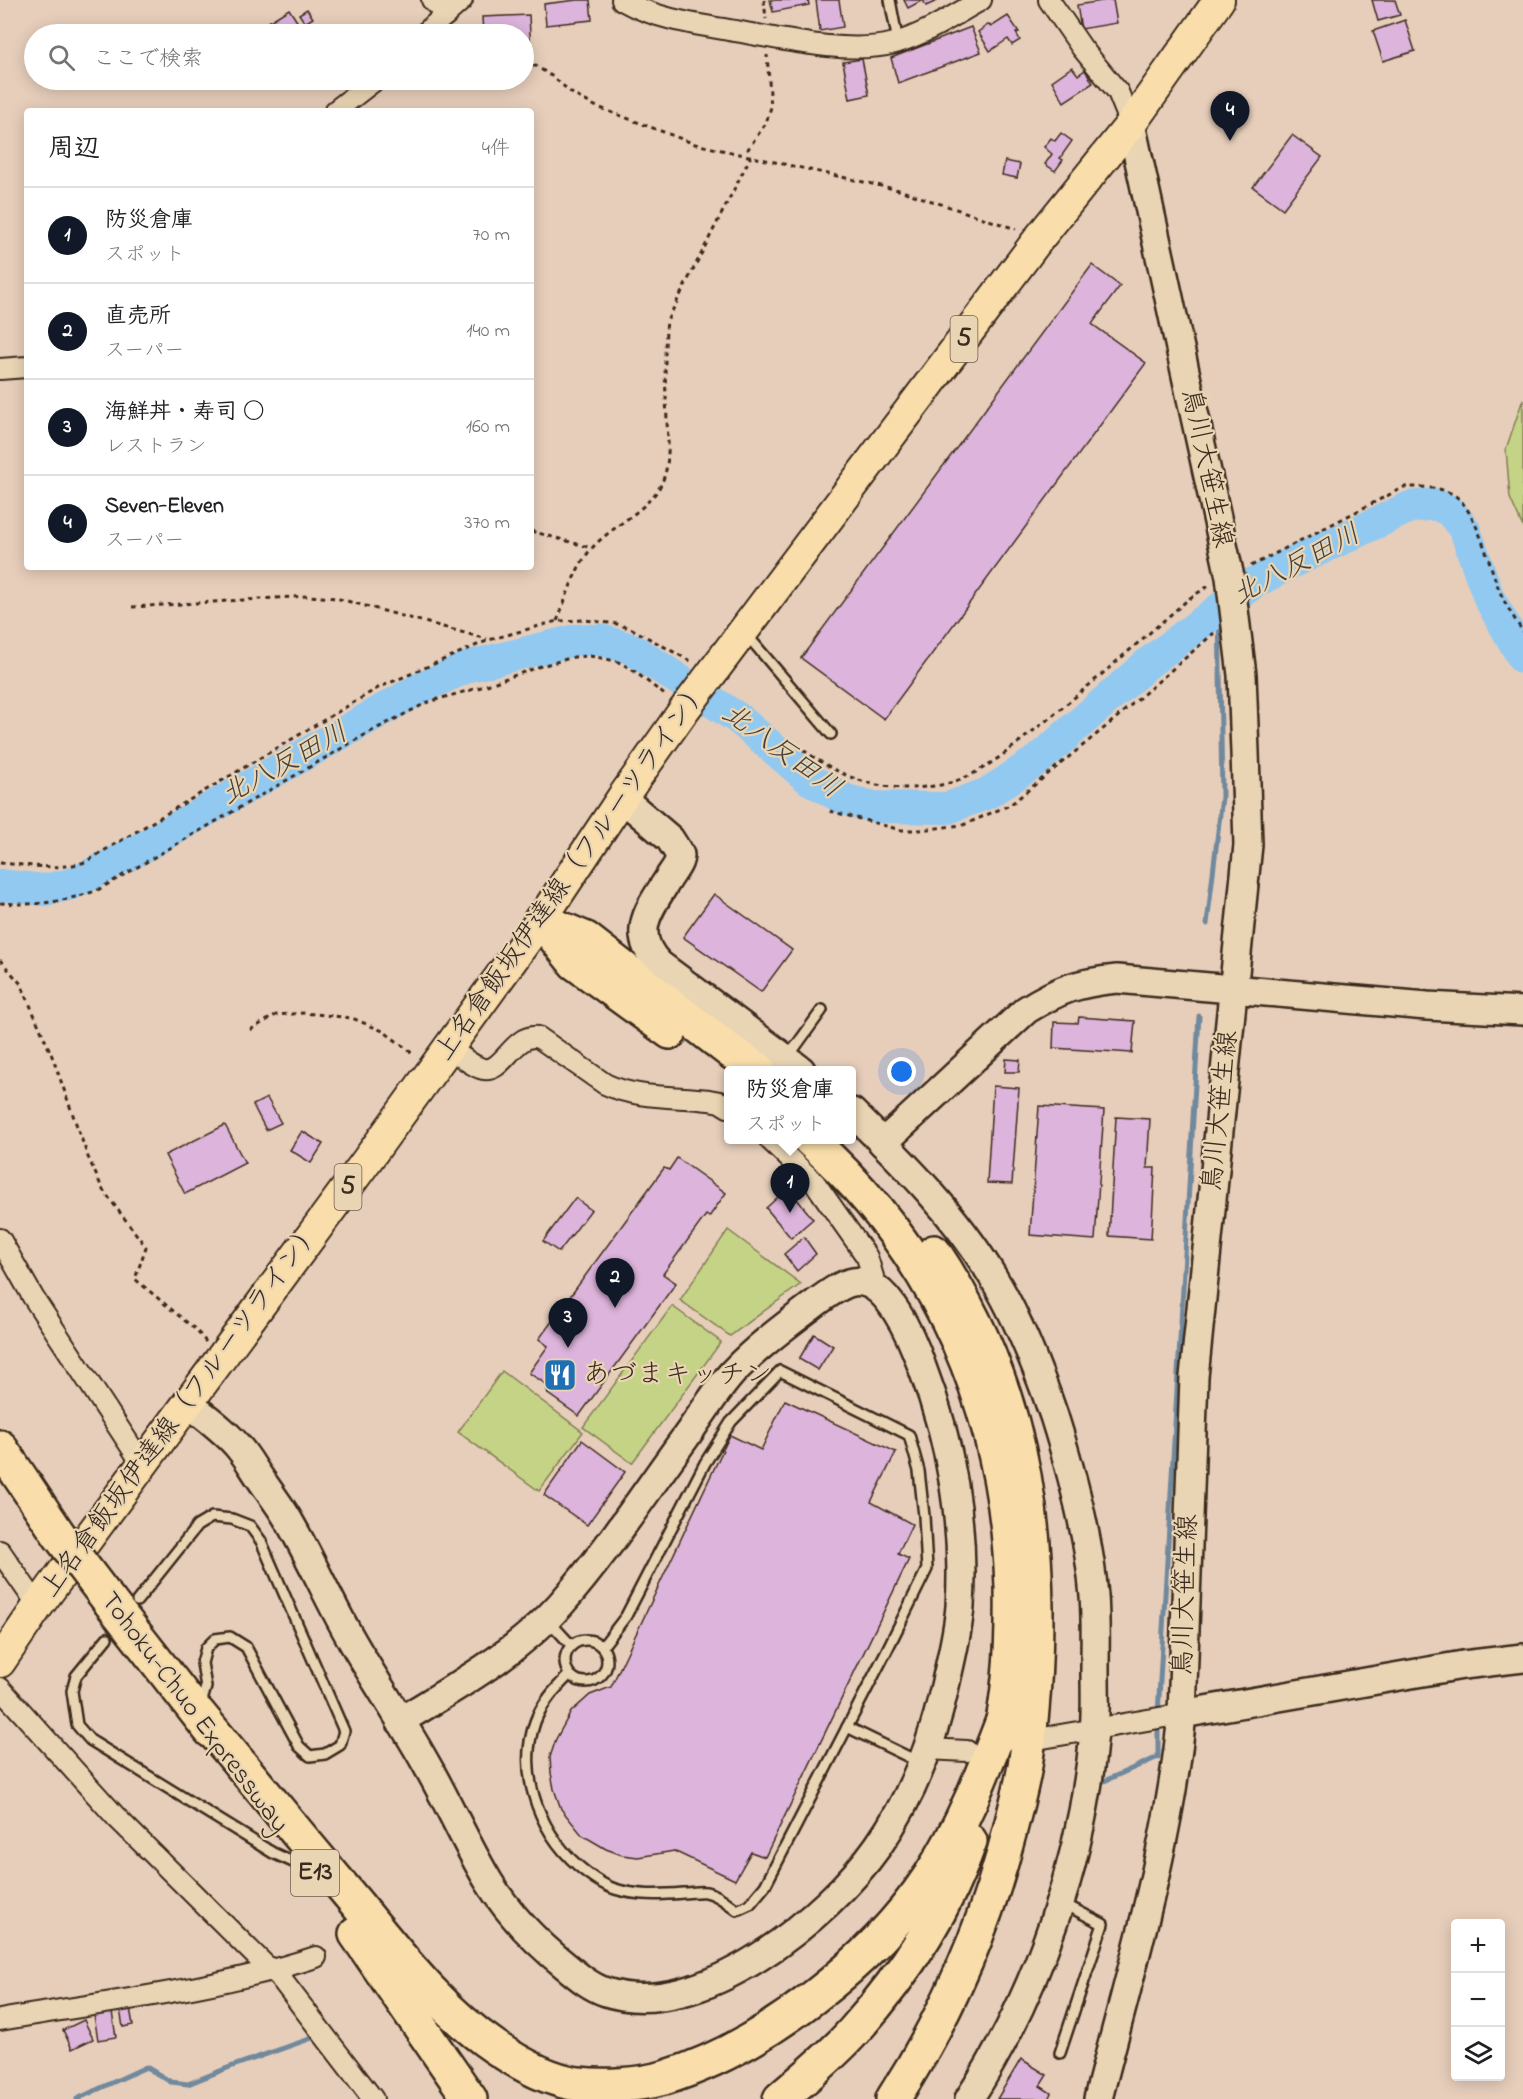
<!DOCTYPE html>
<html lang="ja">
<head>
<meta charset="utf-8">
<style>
	body { margin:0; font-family:"Indie Flower","Klee One",sans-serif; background:#f6f6f6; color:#202124 }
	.controls { position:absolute; right:18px; bottom:18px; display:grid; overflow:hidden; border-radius:6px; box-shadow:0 3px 15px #0003 }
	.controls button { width:54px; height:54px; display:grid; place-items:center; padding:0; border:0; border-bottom:2px solid #e0e0e0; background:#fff; color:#202124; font:30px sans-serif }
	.you { position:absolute; left:902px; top:1072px; width:21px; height:21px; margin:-15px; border:4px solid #fff; border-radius:50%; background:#1a73e8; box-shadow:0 0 0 9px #1a73e833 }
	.badge { display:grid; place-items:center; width:39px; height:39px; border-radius:50%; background:#111827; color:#fff; font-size:20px; font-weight:700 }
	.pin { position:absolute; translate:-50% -50px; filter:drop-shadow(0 2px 3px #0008) }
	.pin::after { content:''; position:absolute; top:32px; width:21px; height:18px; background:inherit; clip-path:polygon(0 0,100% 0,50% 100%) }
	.popup { position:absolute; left:724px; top:1066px; width:132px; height:78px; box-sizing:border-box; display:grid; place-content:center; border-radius:6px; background:#fff; filter:drop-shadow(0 2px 4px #0005); font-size:20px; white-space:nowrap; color:#757577 }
	.popup b { font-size:22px; color:#202124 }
	.popup::after { content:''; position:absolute; left:50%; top:100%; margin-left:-12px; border:12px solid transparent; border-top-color:#fff }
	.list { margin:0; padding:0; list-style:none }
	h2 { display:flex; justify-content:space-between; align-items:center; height:78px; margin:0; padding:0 24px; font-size:26px }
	h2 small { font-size:20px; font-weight:400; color:#757577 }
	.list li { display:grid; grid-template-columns:39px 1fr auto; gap:18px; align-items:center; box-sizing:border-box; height:96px; padding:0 24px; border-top:2px solid #e0e0e0 }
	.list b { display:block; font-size:22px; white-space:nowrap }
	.list p { margin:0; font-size:20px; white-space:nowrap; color:#757577 }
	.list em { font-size:20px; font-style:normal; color:#757577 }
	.icon { flex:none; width:33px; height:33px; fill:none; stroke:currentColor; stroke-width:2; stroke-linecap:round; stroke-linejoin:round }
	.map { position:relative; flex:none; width:1523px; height:2099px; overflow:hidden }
	.search { position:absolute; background:#fff; box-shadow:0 3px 15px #0003; left:24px; top:24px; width:510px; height:66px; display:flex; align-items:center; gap:15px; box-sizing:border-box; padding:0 21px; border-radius:33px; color:#757577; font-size:22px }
	.panel { position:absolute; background:#fff; box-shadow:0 3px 15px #0003; left:24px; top:108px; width:510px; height:462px; border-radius:6px }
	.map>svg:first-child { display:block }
</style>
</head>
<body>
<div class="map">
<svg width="1523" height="2099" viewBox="0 0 1523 2099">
	<rect width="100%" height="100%" fill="#e7cebb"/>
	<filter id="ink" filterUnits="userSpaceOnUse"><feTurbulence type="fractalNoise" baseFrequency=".0167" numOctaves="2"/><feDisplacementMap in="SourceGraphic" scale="12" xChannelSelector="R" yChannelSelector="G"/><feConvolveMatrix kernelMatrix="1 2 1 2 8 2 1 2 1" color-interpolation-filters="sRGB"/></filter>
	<g filter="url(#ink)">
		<!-- green -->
		<g fill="#c5d387" stroke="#807e52" stroke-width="1.5">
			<path d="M1523 399V527L1510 498 1506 449Z"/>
			<path d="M728 1230 801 1284 730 1336 680 1300Z"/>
			<path d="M672 1306 721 1342 632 1463 583 1427Z"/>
			<path d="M502 1371 583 1432 539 1491 458 1432Z"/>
		</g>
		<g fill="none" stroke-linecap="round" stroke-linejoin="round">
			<!-- stream -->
			<g stroke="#6f899d" stroke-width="5">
				<path d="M1207 924 1222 797 1219 609"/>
				<path d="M1158 1714 1199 1016"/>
				<path d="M1102 1782 1158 1757V1723"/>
				<path d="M77 2099 146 2067 171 2082 188 2084 230 2067 315 2037"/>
			</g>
			<!-- river -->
			<path stroke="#92c9f1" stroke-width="32" d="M0 885 44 890 72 884 127 856 421 688 470 666 576 640H601L632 649 739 719 809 779 846 800 874 807 948 808 988 793 1039 759 1147 664 1252 584 1291 563 1410 507 1435 504 1450 511 1465 530 1489 598 1523 658"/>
		</g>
		<!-- building -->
		<g fill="#ddb4dc" stroke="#3b2a1e" stroke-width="1.5">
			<path d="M577 0H590L592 20 546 25 544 4Z"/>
			<path d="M770 0H808L809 5 773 12Z"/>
			<path d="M816 0H839L843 27 820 31Z"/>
			<path d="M904 0H939L926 6 923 0 908 8Z"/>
			<path d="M1108 0H1113L1117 23 1081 29 1077 5Z"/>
			<path d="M1372 0H1395L1400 15 1378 21Z"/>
			<path d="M289 9 300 26 287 34H256L254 31Z"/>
			<path d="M307 9 313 18 305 23 299 14Z"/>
			<path d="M529 15 531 54 524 55V34H483L482 17Z"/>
			<path d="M1008 16 1019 32 1016 33 1020 40 1012 45 1008 39 990 51 978 32 989 24 991 27Z"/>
			<path d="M1405 20 1415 51 1383 61 1373 31Z"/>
			<path d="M971 27 981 52 898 83 891 58Z"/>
			<path d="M862 59 869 95 850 99 843 62Z"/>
			<path d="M1072 67 1078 75 1085 70 1093 83 1064 102 1052 81Z"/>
			<path d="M1061 133 1072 141 1060 158 1063 160 1055 171 1045 164 1052 154 1044 147 1051 138 1055 141Z"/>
			<path d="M1292 135 1322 157 1283 209 1253 187Z"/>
			<path d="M1005 161 1020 164 1017 178 1002 175Z"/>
			<path d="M1092 265 1120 286 1092 324 1146 363 884 719 801 658Z"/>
			<path d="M714 894 792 950 761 992 683 937Z"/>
			<path d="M1079 1017 1135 1021 1132 1053 1053 1048 1054 1022 1078 1023Z"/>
			<path d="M1006 1059 1020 1060 1019 1072H1005Z"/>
			<path d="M993 1086 1019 1088 1012 1184 987 1183Z"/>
			<path d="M267 1098 281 1123 266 1130 253 1105Z"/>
			<path d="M1039 1106 1104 1110 1095 1240 1030 1235Z"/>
			<path d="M1116 1117 1150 1119 1147 1168H1155L1151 1239 1109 1236Z"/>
			<path d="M225 1125 245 1163 185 1194 165 1155Z"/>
			<path d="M302 1131 323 1144 311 1163 290 1150Z"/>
			<path d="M677 1158 726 1193 709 1217 706 1215 663 1274 676 1283 579 1416 548 1394 546 1384 529 1373 548 1346 539 1339 664 1168 669 1170Z"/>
			<path d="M788 1188 813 1219 791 1238 766 1208Z"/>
			<path d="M575 1198 591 1210 559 1252 543 1241Z"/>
			<path d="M804 1237 816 1254 797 1271 784 1254Z"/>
			<path d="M814 1334 833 1346 818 1370 799 1359Z"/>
			<path d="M785 1400 896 1452 871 1502 912 1524 898 1554 909 1559 765 1857 751 1852 735 1880 674 1851 638 1857 622 1855 606 1849 582 1835 561 1809 554 1789 551 1773 550 1757 556 1739 571 1712 590 1695 611 1687 730 1435 761 1450Z"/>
			<path d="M582 1440 625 1472 587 1525 544 1495Z"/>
			<path d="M130 2008 133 2025 123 2027 120 2009Z"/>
			<path d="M112 2012 116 2037 98 2040 94 2015Z"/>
			<path d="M84 2020 93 2039 72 2049 63 2030Z"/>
			<path d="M1021 2059 1047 2075 1040 2086 1051 2093 1048 2099H997Z"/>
		</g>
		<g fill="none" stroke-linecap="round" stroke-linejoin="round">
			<!-- lane casing -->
			<g stroke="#3b2a1e" stroke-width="14">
				<g id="lane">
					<path d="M890 0 898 42"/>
					<path d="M746 634 831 734"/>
					<path d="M788 1057 822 1010"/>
					<path d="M137 1601 197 1526 212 1517 232 1519 250 1526 261 1541 344 1731 340 1745 325 1754 310 1756 299 1746 246 1647 230 1637 215 1639 206 1648 202 1663 206 1687 201 1704"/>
					<path d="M548 1620 571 1645"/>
					<path d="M107 1638 76 1676 72 1691 77 1725 90 1740 273 1853 313 1871"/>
					<circle cx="586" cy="1661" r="21"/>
					<path d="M569 1675C555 1689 542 1703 535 1722 516 1777 542 1839 587 1873 595 1879 605 1886 615 1889 637 1896 660 1895 683 1893 690 1893 699 1891 706 1892 718 1894 727 1903 737 1910L750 1904 765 1886 887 1650 927 1569 924 1516 919 1471 909 1435 780 1371 731 1422 705 1463 626 1616 602 1647"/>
					<path d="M847 1727 919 1762"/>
					<path d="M1060 2053 1103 1924 1062 1903"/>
				</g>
			</g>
			<!-- street casing -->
			<g stroke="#3b2a1e" stroke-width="24">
				<g id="street">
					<path d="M432 0 446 15"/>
					<path d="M622 0C657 20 701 25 741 32 785 40 851 55 895 43 926 34 954 15 981 0"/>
					<path d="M1049 0 1082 48 1118 92 1131 124"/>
					<path d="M424 34 462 0"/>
					<path d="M335 111 375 80"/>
					<path d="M0 369 27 367"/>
					<path d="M449 1047C458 1054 469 1064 480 1068 503 1077 511 1034 538 1037L605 1084C637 1099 675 1096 709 1100L720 1102 728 1107"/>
					<path d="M770 1140 815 1183 867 1257 877 1290"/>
					<path d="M0 1239 33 1297 143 1465"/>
					<path d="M0 1551 38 1606"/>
					<path d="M0 1688 117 1818 265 1965 278 1975 373 2099"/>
					<path d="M1043 1738 1182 1714"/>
					<path d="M927 1749 967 1751"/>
					<path d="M0 2020C105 2002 214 1990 316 1957"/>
				</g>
			</g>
			<!-- secondary casing -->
			<g stroke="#3b2a1e" stroke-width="32">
				<g id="secondary">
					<path d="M622 798 670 839 680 855C680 863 674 870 670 876 651 907 628 932 659 964L801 1070"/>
					<path d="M852 1112C903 1162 956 1215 993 1277 1019 1320 1038 1369 1054 1416 1072 1473 1089 1537 1094 1596 1096 1621 1095 1647 1095 1672 1095 1692 1096 1712 1094 1732 1083 1860 1038 1992 969 2099"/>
					<path d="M883 1143 1026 1010C1060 989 1077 983 1117 979L1427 1006 1523 1011"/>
					<path d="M188 1403C205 1417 226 1431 240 1449 247 1457 253 1468 260 1478 268 1490 278 1503 286 1516 310 1556 328 1599 351 1639 376 1683 405 1725 429 1769 450 1806 467 1846 489 1882 509 1915 537 1943 567 1967 579 1977 591 1987 606 1992 700 2023 828 1917 878 1846 911 1799 933 1741 945 1686 951 1659 958 1633 960 1606 965 1525 951 1442 922 1367 913 1341 887 1276 853 1282 840 1284 824 1297 813 1305 785 1326 757 1347 733 1372 715 1392 701 1416 685 1438 644 1494 606 1553 560 1605 516 1654 455 1687 400 1721"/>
					<path d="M1182 1714 1463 1665 1523 1658"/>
					<path d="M1098 2099C1130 1973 1170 1843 1182 1714L1194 1377 1248 845 1245 752 1242 675 1230 577 1131 124"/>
				</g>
			</g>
			<!-- primary casing -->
			<g stroke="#3b2a1e" stroke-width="34">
				<path id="primary" d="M0 1662 38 1606 365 1163 541 920 622 798 684 710 1040 237 1131 124 1219 0"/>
			</g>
			<!-- highway casing -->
			<g stroke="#3b2a1e" stroke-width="38">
				<g id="highway">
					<path d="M541 920 586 939 730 1051 759 1070"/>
					<path d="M544 924 575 963 670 1032"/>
					<path d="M810 1140C942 1258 1006 1412 1012 1587 1013 1638 1011 1687 1000 1736"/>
					<path d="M0 1447 59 1535"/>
					<path d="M110 1602 211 1731"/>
					<path d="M198 1713C250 1776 303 1840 356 1903 398 1954 440 2010 495 2047 520 2064 549 2080 578 2084 605 2087 638 2085 664 2078 763 2048 873 1962 930 1876 963 1826 984 1770 1005 1715"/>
					<path d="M356 1934 470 2099"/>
					<path d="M780 2099C805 2077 832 2056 854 2031 903 1976 946 1911 970 1841"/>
					<path d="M893 2099C947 2015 986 1926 1010 1830 1016 1806 1023 1782 1026 1759 1034 1709 1036 1659 1036 1609 1035 1480 1007 1360 934 1252"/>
				</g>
			</g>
			<!-- path -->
			<g stroke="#3b2a1e" stroke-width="3" stroke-dasharray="4.5 4.5" stroke-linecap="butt">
				<path d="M764 0 766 19"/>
				<path d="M524 66H536L553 77 574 95 595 106 695 144 899 190 1016 229"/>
				<path d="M531 531 592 548"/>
				<path d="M1251 566 1404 487C1419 487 1440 486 1454 495 1476 509 1489 564 1498 587 1504 603 1514 618 1523 632"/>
				<path d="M132 607 308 596 336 598 487 639"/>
				<path d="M557 621C567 597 575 566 593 547 614 524 655 507 664 477 670 460 668 440 667 422 666 389 663 355 667 321L750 158 748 149 766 123 771 107 767 55"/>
				<path d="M796 745C833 772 866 789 913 788 926 787 941 786 953 782 984 772 1009 750 1033 731 1087 689 1138 642 1190 598L1210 585"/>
				<path d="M830 811 901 830H919L963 825 1010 805 1108 725 1214 633"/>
				<path d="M0 863C30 865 56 871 85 862L378 688 489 640 557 621 585 620 617 624 632 629 692 662"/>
				<path d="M0 903C38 906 60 902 96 891L368 733 428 702 481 687 541 666 574 657 589 656 607 659 621 663 634 671 666 696"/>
				<path d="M0 960 21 984 52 1056 88 1157 103 1190 146 1247 135 1279 196 1330 206 1342"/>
				<path d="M250 1030 276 1015 305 1013 352 1018 383 1031 415 1055"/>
			</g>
			<!-- lane -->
			<use href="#lane" stroke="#e9d5b3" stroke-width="9"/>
			<!-- street -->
			<use href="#street" stroke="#e9d5b3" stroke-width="20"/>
			<!-- secondary -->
			<use href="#secondary" stroke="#e9d5b3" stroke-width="27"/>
			<!-- primary -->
			<use href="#primary" stroke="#f9deab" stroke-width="30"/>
			<!-- highway -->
			<use href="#highway" stroke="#f9deab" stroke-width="33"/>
			<!-- highway-bridge casing -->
			<g stroke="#3b2a1e" stroke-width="38" stroke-linecap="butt">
				<path id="highway-bridge" d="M59 1535 110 1602"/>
			</g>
			<!-- highway-bridge -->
			<use href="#highway-bridge" stroke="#f9deab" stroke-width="33"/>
		</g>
	</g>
	<!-- icons -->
	<defs>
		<g id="restaurant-square" transform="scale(1.725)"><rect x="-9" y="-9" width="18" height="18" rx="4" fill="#1f6fb2" stroke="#e9d5b3"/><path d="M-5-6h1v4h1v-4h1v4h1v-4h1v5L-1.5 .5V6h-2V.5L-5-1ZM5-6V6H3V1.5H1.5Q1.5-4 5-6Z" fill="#fff"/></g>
	</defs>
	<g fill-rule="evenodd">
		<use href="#restaurant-square" x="560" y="1375"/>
	</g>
	<g text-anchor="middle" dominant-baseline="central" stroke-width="4.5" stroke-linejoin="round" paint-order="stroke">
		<!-- shield labels -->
		<g fill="#e9d5b3" stroke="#6f5d4b" stroke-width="1.5">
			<rect x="950.5" y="316" width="27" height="46" rx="4.5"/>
			<rect x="334.5" y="1164" width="27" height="46" rx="4.5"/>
			<rect x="291" y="1850" width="48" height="46" rx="4.5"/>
		</g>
		<g font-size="26" font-weight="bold" fill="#3b2a1e">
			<text x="964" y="339">5</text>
			<text x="348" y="1187">5</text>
			<text x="315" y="1873">E13</text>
		</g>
		<!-- street labels -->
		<g font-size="27" fill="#3b2a1e" stroke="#e9d5b3">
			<text transform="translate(1206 468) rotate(78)">鳥川大笹生線</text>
			<text transform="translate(573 871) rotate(-55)">上名倉飯坂伊達線（フルーツライン）</text>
			<text transform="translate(1221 1111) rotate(-84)">鳥川大笹生線</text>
			<text transform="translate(182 1410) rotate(-54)">上名倉飯坂伊達線（フルーツライン）</text>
			<text transform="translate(1186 1595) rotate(-88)">鳥川大笹生線</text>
			<text transform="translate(194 1713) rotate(53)">Tohoku-Chuo Expressway</text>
		</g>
		<!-- poi labels -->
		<g font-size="27" fill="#3b2a1e" stroke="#e9d5b3" text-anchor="start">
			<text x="583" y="1375">あづまキッチン</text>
		</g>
		<!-- water labels -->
		<g font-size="28" font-style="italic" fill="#48423e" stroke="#e9d5b3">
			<text transform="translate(1297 566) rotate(-28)">北八反田川</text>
			<text transform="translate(781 752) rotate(36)">北八反田川</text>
			<text transform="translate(285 765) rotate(-29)">北八反田川</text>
		</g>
	</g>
</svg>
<div class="controls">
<button>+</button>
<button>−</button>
<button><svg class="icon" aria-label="layers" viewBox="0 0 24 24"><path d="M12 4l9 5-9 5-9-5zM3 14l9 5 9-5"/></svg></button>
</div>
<div class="you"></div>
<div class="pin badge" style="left:790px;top:1213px">1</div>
<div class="popup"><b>防災倉庫</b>スポット</div>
<div class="pin badge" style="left:615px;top:1308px">2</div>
<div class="pin badge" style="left:568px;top:1348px">3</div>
<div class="pin badge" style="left:1230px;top:141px">4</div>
<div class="search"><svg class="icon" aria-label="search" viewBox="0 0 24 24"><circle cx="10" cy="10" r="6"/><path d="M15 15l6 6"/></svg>ここで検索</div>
<section class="panel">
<h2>周辺<small>4件</small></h2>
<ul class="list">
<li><span class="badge">1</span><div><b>防災倉庫</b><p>スポット</p></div><em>70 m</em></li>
<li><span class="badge">2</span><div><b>直売所</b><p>スーパー</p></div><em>140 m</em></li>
<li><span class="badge">3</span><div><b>海鮮丼・寿司 ○</b><p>レストラン</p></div><em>160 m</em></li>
<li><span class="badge">4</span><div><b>Seven-Eleven</b><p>スーパー</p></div><em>370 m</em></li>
</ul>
</section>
</div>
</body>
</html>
